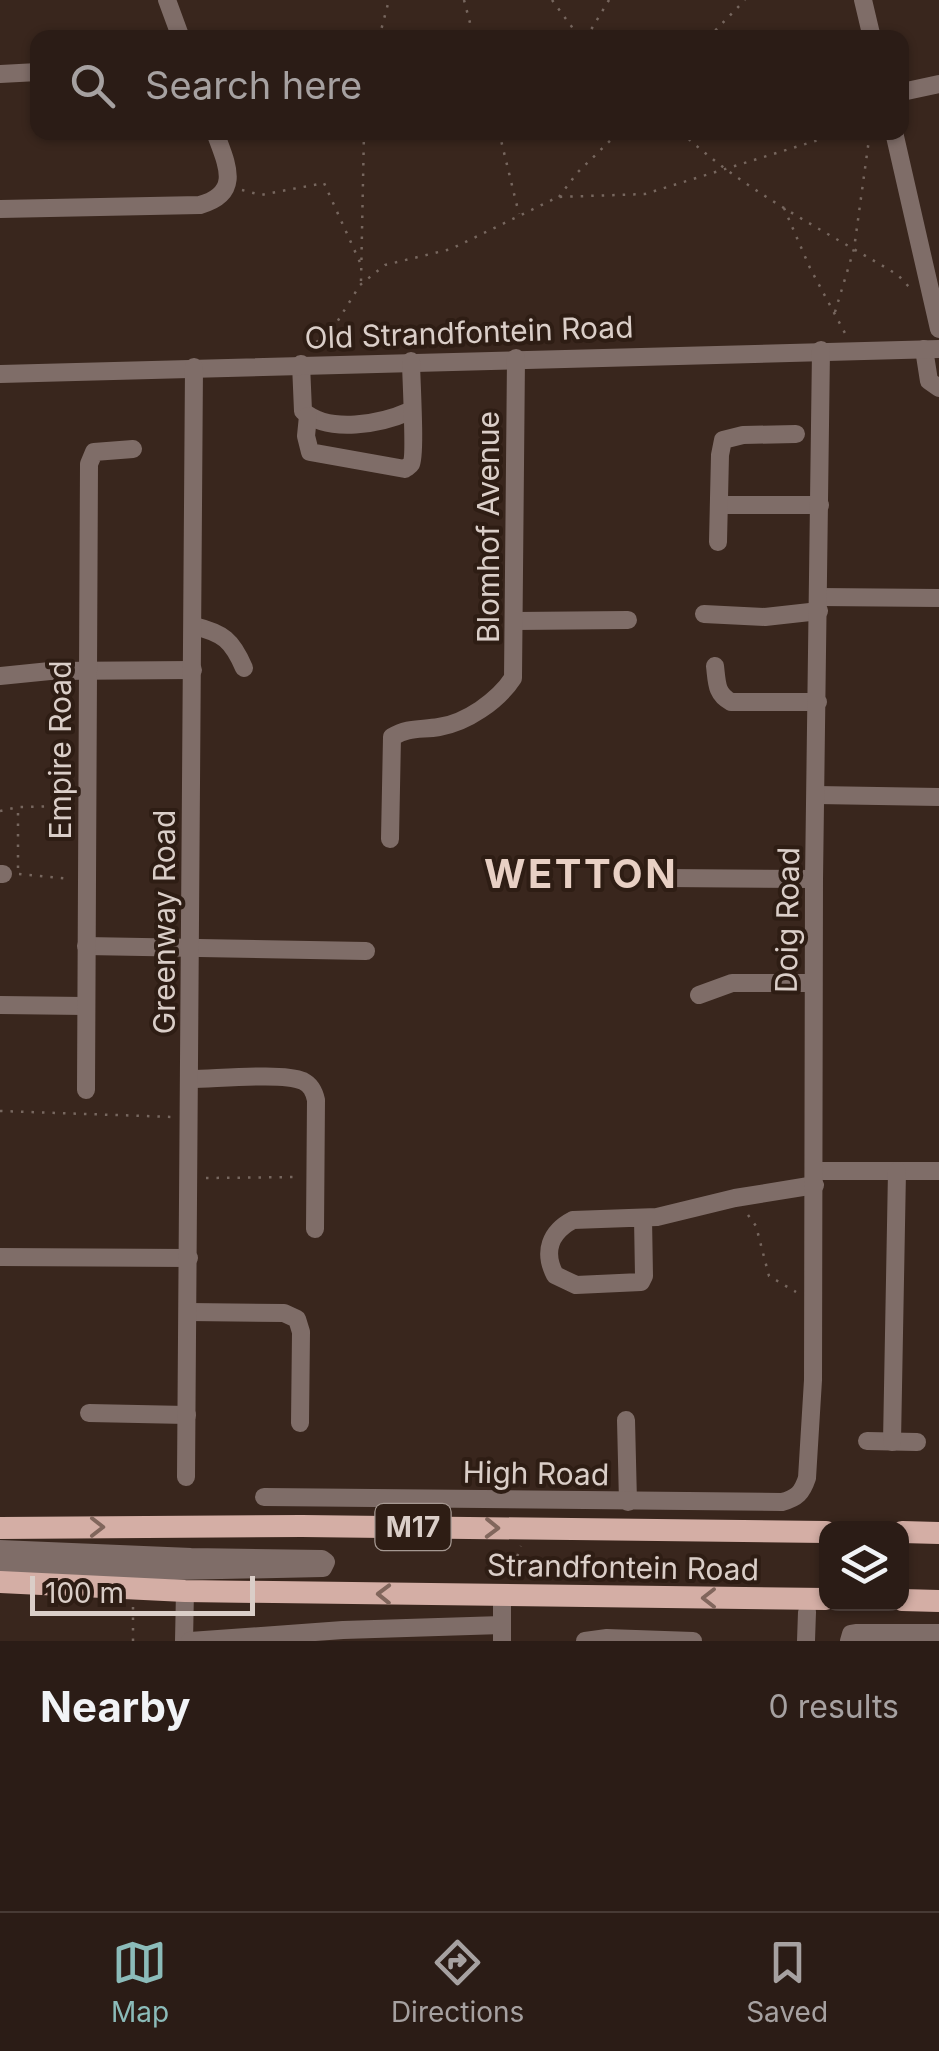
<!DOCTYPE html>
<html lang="en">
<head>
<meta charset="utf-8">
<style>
	body { margin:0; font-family:Inter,sans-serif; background:#372923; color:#f1f3f6 }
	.controls { position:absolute; right:30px; bottom:30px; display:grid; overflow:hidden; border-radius:20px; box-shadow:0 2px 8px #0004 }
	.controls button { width:90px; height:90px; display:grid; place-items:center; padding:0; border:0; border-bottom:2px solid #473a35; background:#2b1c16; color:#f1f3f6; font:50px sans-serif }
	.scale { position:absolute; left:30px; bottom:25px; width:225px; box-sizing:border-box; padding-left:10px; border:5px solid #dacec8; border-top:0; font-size:28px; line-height:35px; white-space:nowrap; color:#dacec8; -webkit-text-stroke:8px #2e1d14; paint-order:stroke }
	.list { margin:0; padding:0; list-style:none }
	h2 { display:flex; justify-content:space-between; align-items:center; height:130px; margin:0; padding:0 40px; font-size:42px }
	h2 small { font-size:32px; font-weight:400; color:#a6a1a1 }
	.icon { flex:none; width:55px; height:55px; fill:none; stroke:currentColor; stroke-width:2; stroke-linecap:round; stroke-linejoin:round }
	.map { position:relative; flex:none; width:939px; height:1641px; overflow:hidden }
	.search { position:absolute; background:#2b1c16; box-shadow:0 2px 8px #0004; left:30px; right:30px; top:30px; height:110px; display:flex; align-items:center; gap:25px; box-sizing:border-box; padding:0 35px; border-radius:20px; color:#a6a1a1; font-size:38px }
	.sheet { height:270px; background:#2b1c16 }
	nav { display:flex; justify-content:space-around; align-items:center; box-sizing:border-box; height:140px; border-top:2px solid #473a35; background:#2b1c16; font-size:28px; color:#a6a1a1 }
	nav a { display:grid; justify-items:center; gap:5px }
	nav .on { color:#8bbbb9 }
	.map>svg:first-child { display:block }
</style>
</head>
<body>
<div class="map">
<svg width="939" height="1641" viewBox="0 0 939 1641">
	<rect width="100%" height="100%" fill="#39261d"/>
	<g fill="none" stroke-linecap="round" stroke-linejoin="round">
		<!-- path -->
		<g stroke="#77675f" stroke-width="2.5" stroke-dasharray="2.5 8" stroke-linecap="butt">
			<path d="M464 0 474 38"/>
			<path d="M552 0 580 38"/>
			<path d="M379 38 389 0"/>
			<path d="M586 38 609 0"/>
			<path d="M708 38 745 0"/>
			<path d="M499 132 519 214"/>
			<path d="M681 132C744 191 825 231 898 275L910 288"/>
			<path d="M242 190 261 195 324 183 363 269"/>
			<path d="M559 197 577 173 619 132"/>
			<path d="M784 208 810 268 846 335"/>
			<path d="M361 281 364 132"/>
			<path d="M835 312 854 249 870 132"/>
			<path d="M307 347 329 335 360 285 385 265 451 249 558 197 645 194 844 132"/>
			<path d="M0 811 18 807 70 806"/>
			<path d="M18 868V807"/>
			<path d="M19 874 71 879"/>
			<path d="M0 1111 173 1117"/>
			<path d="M206 1178 298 1177"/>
			<path d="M748 1215 756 1226 769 1276 796 1292"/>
			<path d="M510 1576 521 1546"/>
			<path d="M133 1641V1607"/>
		</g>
		<!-- minor -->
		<g stroke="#7f6d68" stroke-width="18">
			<path d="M167 0 181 38"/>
			<path d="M863 0 872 38"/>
			<path d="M0 74 38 72"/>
			<path d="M902 92 939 84"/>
			<path d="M894 132 939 329"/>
			<path d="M0 209 200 205C243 193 226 163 215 132"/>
			<path d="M924 349 929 381 939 388"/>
			<path d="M301 364 303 411C329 434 381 424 410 411"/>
			<path d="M0 374 939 349"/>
			<path d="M308 416 306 436 310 452 405 469C407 467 410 466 411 464 416 456 411 377 411 361"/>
			<path d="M721 505H820"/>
			<path d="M718 542 720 455 723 440 743 435 796 434"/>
			<path d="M819 597 939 598"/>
			<path d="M704 614 765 617 819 611"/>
			<path d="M515 621 628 620"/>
			<path d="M194 626C223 633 232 640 244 668"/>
			<path d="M715 666C717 683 716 694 731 702H818"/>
			<path d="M0 676 50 671 193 670"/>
			<path d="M817 795 939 797"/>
			<path d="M390 839 392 737C408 727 421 730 439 727 466 723 498 701 513 678L516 358"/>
			<path d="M0 874H3"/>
			<path d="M666 878 814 879"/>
			<path d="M86 946 366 951"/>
			<path d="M699 995 732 983H813"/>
			<path d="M0 1005 85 1006"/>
			<path d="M191 1079C215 1079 283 1072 303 1081 311 1085 314 1091 316 1100L315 1229"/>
			<path d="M86 1090 89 464 94 452 133 449"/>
			<path d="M815 1171H939"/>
			<path d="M643 1218 644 1276 641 1282 576 1285 555 1275C543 1252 550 1232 573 1220L657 1217 735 1198 815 1185"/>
			<path d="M0 1257 189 1258"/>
			<path d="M189 1312 284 1313 297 1319 301 1332 300 1423"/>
			<path d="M89 1413 187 1415"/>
			<path d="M626 1420 628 1502"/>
			<path d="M867 1441 917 1442"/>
			<path d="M892 1442 897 1171"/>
			<path d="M186 1477 194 367"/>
			<path d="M264 1497 782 1502C797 1498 802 1493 807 1478L813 1380 814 879 821 350"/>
			<path d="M0 1549 191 1557 322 1559 326 1562 323 1568 174 1571 0 1566"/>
			<path d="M184 1641 185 1591"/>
			<path d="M190 1641 343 1630 502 1625"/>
			<path d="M502 1641V1596"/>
			<path d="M585 1641 607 1638 693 1641"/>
			<path d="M806 1641 807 1612"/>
			<path d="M849 1641 851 1634 857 1633H939"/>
		</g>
		<!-- major -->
		<g stroke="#d4aea5" stroke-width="22">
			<path d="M0 1528 302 1526 826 1532"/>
			<path d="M902 1532 939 1533"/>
			<path d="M0 1582 185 1591 826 1599"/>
			<path d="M902 1600 939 1601"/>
		</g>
	</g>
	<!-- one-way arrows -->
	<defs><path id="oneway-chevron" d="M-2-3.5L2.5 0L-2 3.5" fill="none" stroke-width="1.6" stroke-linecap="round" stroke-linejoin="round" transform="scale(2.5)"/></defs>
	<g stroke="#81665c">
		<use href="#oneway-chevron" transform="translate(97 1527)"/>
		<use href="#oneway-chevron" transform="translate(492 1528) rotate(1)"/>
		<use href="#oneway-chevron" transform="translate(384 1594) rotate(-179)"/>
		<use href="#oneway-chevron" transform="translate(709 1598) rotate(-180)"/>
	</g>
	<g text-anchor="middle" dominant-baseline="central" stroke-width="8" stroke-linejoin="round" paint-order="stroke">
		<!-- shield labels -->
		<rect fill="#2e1d14" stroke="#a69992" stroke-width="2.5" x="375.5" y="1504" width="75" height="46" rx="8"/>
		<g font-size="28" font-weight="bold" fill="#dacec8">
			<text x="413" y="1527">M17</text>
		</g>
		<!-- street labels -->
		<g font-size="30" fill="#dacec8" stroke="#2e1d14">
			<text transform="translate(469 332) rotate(-2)">Old Strandfontein Road</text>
			<text transform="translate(488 527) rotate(-90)">Blomhof Avenue</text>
			<text transform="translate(60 750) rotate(-90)">Empire Road</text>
			<text transform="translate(787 920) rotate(-89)">Doig Road</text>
			<text transform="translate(164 922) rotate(-90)">Greenway Road</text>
			<text transform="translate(536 1473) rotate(1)">High Road</text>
			<text transform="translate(623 1567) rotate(1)">Strandfontein Road</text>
		</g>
		<!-- district labels -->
		<g font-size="40" font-weight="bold" letter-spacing="2.5" fill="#e8d0c4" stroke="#2e1d14">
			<text x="581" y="873">WETTON</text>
		</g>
	</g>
</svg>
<div class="controls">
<button><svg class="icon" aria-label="layers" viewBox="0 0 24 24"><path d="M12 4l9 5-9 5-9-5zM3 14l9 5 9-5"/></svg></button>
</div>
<div class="scale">100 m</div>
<div class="search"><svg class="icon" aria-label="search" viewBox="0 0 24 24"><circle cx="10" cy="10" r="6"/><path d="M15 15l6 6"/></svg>Search here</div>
</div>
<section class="sheet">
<h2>Nearby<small>0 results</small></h2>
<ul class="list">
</ul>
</section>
<nav>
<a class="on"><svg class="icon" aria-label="map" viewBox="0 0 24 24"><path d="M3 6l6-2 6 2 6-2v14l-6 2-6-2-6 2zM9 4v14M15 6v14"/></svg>Map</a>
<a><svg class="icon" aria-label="directions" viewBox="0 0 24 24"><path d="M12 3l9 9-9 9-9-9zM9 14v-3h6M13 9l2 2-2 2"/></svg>Directions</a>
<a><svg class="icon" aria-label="saved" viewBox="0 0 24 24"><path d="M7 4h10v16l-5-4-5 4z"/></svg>Saved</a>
</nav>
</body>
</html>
